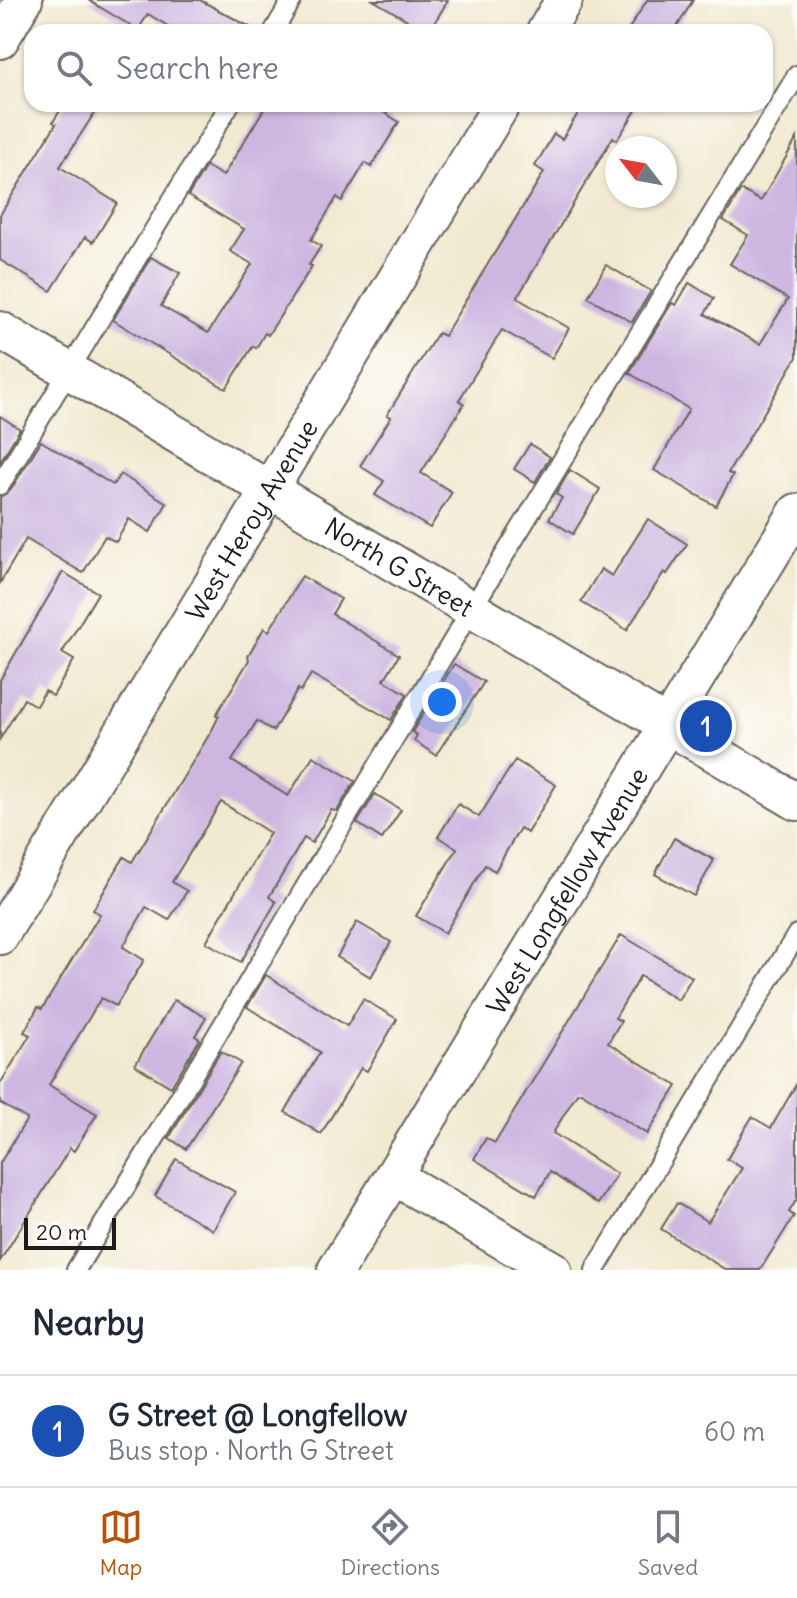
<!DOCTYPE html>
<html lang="en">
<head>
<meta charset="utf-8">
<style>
	body { margin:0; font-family:Delius,sans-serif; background:#f2f2f3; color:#1f2937 }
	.compass { position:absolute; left:605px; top:136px; width:72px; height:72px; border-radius:50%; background:#fff; box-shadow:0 2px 6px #0004; rotate:301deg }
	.scale { position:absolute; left:24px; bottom:20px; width:92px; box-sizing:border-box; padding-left:8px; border:4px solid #1c1c1c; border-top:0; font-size:22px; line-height:28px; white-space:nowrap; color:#1c1c1c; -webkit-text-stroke:6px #fdfcf7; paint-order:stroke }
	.you { position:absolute; left:442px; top:702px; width:28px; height:28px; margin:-20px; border:6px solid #fff; border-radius:50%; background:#1a73e8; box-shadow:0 0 0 12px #1a73e833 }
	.badge { display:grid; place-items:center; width:52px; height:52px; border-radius:50%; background:#b45309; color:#fff; font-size:26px; font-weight:700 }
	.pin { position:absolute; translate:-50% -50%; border:4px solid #fff; box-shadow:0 2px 8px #0006 }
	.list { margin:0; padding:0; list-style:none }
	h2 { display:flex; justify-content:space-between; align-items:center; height:104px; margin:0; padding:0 32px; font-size:34px }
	h2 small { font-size:26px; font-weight:400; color:#747a83 }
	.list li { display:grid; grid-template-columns:52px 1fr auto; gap:24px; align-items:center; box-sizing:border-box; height:112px; padding:0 32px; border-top:2px solid #e0e1e3 }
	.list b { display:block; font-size:30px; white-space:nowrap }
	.list p { margin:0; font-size:26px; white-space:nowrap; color:#747a83 }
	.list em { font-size:26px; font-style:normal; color:#747a83 }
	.icon { flex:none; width:44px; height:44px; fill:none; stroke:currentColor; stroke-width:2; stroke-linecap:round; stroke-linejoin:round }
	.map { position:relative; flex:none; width:797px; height:1270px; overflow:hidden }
	.search { position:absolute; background:#fff; box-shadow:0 2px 6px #0004; left:24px; right:24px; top:24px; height:88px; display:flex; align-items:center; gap:20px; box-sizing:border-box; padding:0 28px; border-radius:24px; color:#747a83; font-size:30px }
	.sheet { height:216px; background:#fff }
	nav { display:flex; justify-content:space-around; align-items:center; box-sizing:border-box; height:112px; border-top:2px solid #e0e1e3; background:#fff; font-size:22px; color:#747a83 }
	nav a { display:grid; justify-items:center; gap:4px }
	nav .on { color:#b45309 }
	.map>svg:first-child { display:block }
</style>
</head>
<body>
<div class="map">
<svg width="797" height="1270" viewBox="0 0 797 1270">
	<rect width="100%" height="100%" fill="#fdfcf7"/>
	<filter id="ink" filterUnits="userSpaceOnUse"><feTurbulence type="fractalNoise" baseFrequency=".0125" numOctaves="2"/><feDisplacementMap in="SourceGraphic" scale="16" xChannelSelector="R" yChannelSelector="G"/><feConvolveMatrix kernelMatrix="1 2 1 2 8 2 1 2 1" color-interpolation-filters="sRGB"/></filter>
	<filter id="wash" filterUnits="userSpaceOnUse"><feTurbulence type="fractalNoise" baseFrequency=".006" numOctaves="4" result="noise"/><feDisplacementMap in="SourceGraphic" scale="32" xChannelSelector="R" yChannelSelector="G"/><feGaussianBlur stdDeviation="1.8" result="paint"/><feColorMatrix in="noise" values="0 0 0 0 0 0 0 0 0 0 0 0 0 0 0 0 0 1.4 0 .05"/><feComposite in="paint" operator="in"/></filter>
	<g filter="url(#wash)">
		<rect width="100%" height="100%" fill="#f2e9d1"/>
		<g id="blocks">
			<!-- building -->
			<g fill="#ceb6e1">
				<path d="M88 0H200L259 32H178L148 14 138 30Z"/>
				<path d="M373 0H448L429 32H417L405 24 407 20Z"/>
				<path d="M647 0H693L674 32H627Z"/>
				<path d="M64 104H100L60 167 117 203 93 242 85 237 51 291 0 260V215L56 124 53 122Z"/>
				<path d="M267 104H371L399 122 371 167 365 163 342 201 337 197 311 240 321 246 309 265 312 266 268 335 265 333 256 348 253 346 226 389 113 320 151 257 180 273 161 306 208 333 252 264 230 251 244 229 188 196 206 166 223 176Z"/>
				<path d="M584 104H640L617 140 613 137 517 298 569 328 552 358 502 330 459 400 464 404 421 473 452 492 430 528 375 495 384 481 360 466 391 417 387 415 427 350 438 333 444 336 544 172 535 166 554 134 562 139Z"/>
				<path d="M797 138V357L728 473 733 475 716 506 654 470 689 409 629 373 672 303 676 305 689 283 714 298 705 314 760 344 788 299 730 264 748 235 723 220 741 190 761 201Z"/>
				<path d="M606 265 651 291 632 322 588 297Z"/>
				<path d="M0 416 20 429 0 462Z"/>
				<path d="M41 441 113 485 120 474 167 503 150 532 129 519 116 542 105 536 83 573 26 539 0 583V497L10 491Z"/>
				<path d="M530 444 550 457 535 482 514 469Z"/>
				<path d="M570 470 600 489 573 534 549 519 562 498 556 494Z"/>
				<path d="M648 519 687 544 667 574 664 572 627 630 581 602 601 569 612 576Z"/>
				<path d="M63 572 98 593 62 653 74 660 53 696 45 691 36 706 24 699 0 739V680Z"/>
				<path d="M302 576 341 599 332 614 399 655 384 680 407 694 391 720 311 674 301 691 298 689 273 731 257 721 232 761 288 796 313 756 355 781 337 811 331 810 312 843 304 838 269 897 276 902 241 962 206 942 270 833 221 802 172 882 187 891 169 920 146 907 123 947 144 960 116 1006 101 998 49 1085 97 1114 74 1151 70 1148 0 1261V1163L27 1119 0 1103V1084L30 1035 24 1032 38 1007 42 1009 100 914 93 910 124 857 132 862 212 730 219 716 216 715 249 660 248 656 264 628 269 631Z"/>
				<path d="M454 664 484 682 436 755 414 741 417 735 412 732Z"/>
				<path d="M515 760 556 785 527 833 520 828 495 871 485 865 445 933 416 916 457 848 438 837 458 804 479 817Z"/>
				<path d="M375 794 401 810 382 839 357 823Z"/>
				<path d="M674 838 714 860 694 896 655 874Z"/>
				<path d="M357 922 391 942 371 977 337 957Z"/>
				<path d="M621 935 692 977 678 1000 640 976 615 1018 621 1021 608 1043 677 1086 647 1134 581 1092 577 1093 553 1133 617 1174 598 1204 550 1172 536 1196 474 1159 486 1138 495 1143Z"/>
				<path d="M266 975 347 1026 363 999 397 1019 367 1071 361 1068 321 1134 285 1112 320 1052 247 1007Z"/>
				<path d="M174 1000 206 1017 195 1036 200 1039 171 1087 135 1065Z"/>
				<path d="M221 1051 241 1063 186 1149 169 1138Z"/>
				<path d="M797 1083V1199L789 1212 794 1216 760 1270H726L661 1229 677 1203 708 1222 742 1168 727 1159 752 1117 771 1128Z"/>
				<path d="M176 1159 235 1192 213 1230 155 1196Z"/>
			</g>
		</g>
	</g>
	<g filter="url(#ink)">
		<use href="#blocks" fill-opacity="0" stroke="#67645b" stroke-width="2"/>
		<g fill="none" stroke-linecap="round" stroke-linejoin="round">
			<!-- service casing -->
			<g stroke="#67645b" stroke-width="22">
				<g id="service">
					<path d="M273 32 292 0"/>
					<path d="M0 485 230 104"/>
					<path d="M76 1270 471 610 797 75"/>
					<path d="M595 1270 797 934"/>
				</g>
			</g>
			<!-- minor casing -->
			<g stroke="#67645b" stroke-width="40">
				<g id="minor">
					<path d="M545 32 564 0"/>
					<path d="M0 40 24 0"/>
					<path id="s1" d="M0 330 797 802"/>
					<path id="s2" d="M0 936 502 104"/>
					<path d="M393 1176 553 1270"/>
					<path id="s3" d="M336 1270 797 512"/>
				</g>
			</g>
			<!-- service -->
			<use href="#service" stroke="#fff" stroke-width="18"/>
			<!-- minor -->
			<use href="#minor" stroke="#fff" stroke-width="36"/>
		</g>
	</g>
	<g text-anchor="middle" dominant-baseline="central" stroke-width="7" stroke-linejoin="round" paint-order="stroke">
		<!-- street labels -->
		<g font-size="26" fill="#1c1c1c" stroke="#fdfcf7">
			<text stroke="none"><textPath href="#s2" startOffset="486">West Heroy Avenue</textPath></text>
			<text stroke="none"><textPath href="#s1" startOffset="464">North G Street</textPath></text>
			<text stroke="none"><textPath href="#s3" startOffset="444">West Longfellow Avenue</textPath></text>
		</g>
	</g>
</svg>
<svg class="compass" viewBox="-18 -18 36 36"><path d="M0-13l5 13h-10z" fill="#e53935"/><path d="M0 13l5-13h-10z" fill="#747a83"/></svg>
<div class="scale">20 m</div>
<div class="you"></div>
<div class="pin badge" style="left:706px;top:726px;background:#1a4fb4">1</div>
<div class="search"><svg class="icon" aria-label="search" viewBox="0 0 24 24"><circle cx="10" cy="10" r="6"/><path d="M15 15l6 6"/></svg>Search here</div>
</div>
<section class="sheet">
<h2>Nearby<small></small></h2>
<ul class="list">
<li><span class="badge" style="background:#1a4fb4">1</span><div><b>G Street @ Longfellow</b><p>Bus stop · North G Street</p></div><em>60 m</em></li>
</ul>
</section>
<nav>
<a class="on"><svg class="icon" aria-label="map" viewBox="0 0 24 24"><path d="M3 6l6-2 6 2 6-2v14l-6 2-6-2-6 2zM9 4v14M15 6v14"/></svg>Map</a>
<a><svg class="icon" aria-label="directions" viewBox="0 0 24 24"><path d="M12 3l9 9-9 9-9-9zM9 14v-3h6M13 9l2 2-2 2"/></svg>Directions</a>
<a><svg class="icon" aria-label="saved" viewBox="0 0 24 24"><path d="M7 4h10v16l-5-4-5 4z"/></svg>Saved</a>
</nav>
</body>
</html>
